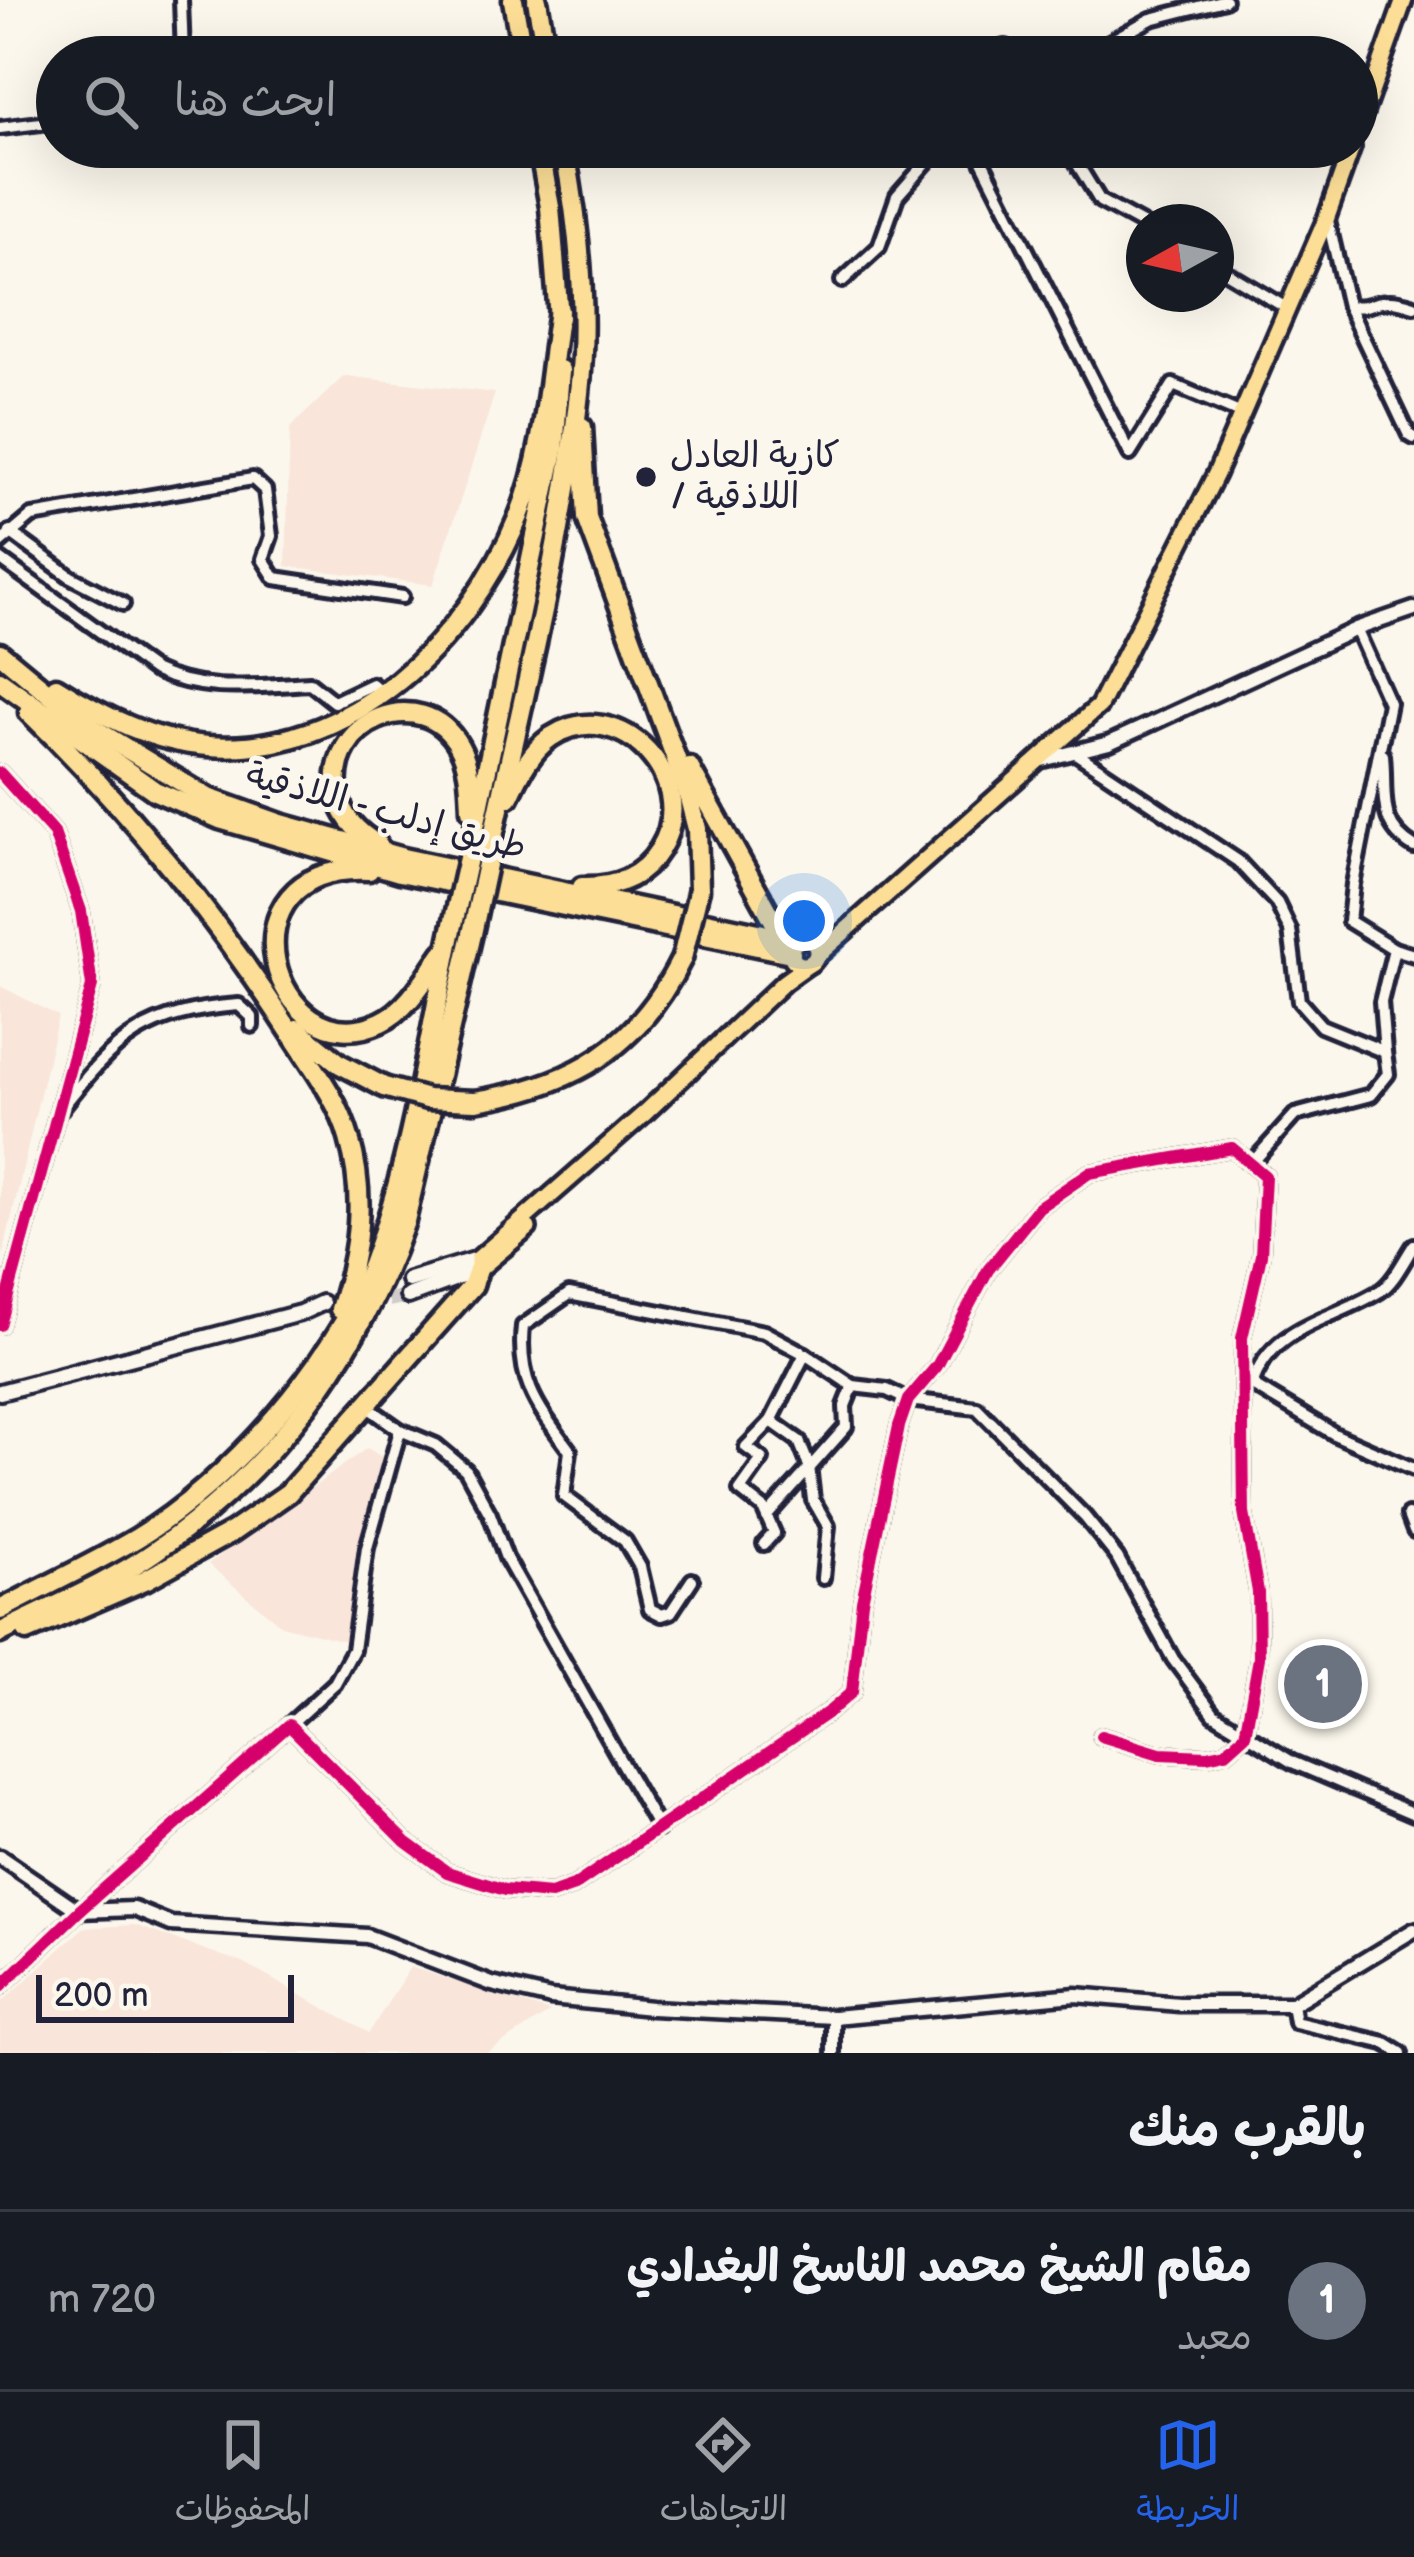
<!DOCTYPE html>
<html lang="ar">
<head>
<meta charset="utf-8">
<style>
	body { margin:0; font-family:"Balsamiq Sans","Playpen Sans Arabic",sans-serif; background:#242831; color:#f1f3f6; direction:rtl }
	.compass { position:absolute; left:1126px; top:204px; width:108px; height:108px; border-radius:50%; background:#171b24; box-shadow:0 12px 48px #0002; rotate:262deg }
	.scale { position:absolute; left:36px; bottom:30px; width:258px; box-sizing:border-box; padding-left:12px; border:6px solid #22223b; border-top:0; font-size:33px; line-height:42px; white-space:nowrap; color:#22223b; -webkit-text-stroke:9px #fbf7ec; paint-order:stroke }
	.you { position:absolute; left:804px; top:921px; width:42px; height:42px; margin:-30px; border:9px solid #fff; border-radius:50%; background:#1a73e8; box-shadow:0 0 0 18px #1a73e833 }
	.badge { display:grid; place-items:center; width:78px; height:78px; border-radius:50%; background:#2563eb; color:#fff; font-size:39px; font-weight:700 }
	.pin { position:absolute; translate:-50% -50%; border:6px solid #fff; box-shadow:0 3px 12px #0006 }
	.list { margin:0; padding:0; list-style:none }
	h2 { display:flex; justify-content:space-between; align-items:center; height:156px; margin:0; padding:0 48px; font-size:51px }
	h2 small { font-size:39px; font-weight:400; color:#9ea1a6 }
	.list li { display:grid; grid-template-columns:78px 1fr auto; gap:36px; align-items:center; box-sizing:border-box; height:180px; padding:0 48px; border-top:3px solid #363941 }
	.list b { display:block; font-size:45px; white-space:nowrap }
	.list p { margin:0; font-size:39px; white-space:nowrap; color:#9ea1a6 }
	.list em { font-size:39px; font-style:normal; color:#9ea1a6 }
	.icon { flex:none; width:66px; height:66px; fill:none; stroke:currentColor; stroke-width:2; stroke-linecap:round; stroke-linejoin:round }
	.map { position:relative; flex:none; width:1414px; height:2053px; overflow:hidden; direction:ltr }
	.search { position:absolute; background:#171b24; box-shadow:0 12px 48px #0002; left:36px; right:36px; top:36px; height:132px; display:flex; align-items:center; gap:30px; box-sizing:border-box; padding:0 42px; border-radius:66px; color:#9ea1a6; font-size:45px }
	.sheet { height:336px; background:#171b24 }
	nav { display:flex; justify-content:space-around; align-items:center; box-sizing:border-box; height:168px; border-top:3px solid #363941; background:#171b24; font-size:33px; color:#9ea1a6 }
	nav a { display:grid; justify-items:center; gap:6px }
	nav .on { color:#2563eb }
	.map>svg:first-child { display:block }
</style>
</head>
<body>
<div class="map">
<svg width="1414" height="2053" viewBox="0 0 1414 2053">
	<rect width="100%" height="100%" fill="#fbf7ec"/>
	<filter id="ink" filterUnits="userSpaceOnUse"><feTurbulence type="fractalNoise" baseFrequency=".00833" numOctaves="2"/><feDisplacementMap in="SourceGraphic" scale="24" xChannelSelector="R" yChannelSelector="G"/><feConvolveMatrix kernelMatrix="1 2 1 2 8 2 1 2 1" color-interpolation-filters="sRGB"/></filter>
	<g filter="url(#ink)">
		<!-- built -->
		<g fill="#f9e5da">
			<path d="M344 376 495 393 433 585 286 566 290 428Z"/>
			<path d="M0 986 58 1016 0 1267Z"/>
			<path d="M367 1448 385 1459 359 1546 349 1642 281 1625 208 1564Z"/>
			<path d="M134 1925 243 1963 369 2033 410 1967 550 2012 487 2053H0V2004L83 1928Z"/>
		</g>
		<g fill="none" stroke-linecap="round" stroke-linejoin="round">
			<!-- secondary-tunnel -->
			<path stroke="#d0ccc9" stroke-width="14" stroke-dasharray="14 7" stroke-linecap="butt" d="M368 1304 408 1296"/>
			<!-- minor casing -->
			<g stroke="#22223b" stroke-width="20">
				<g id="minor">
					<path d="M181 0 183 57"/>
					<path d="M968 56 1005 47 1012 57"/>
					<path d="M1082 57 1151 19 1225 0"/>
					<path d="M0 128 57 121"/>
					<path d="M975 147 1130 454 1173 385 1242 414"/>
					<path d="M1067 147 1100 201 1144 225"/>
					<path d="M1328 221 1348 306 1409 435 1414 438"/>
					<path d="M1216 266 1288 309"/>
					<path d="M842 281 879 247 897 196 940 147"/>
					<path d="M1348 306C1378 310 1376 293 1414 306"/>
					<path d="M10 532 71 577 123 604"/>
					<path d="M0 543 32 516 253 479 265 490 271 536 263 559 275 578 402 597"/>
					<path d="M0 559 153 670C204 694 255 686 310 683L334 702 372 684 382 693"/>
					<path d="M1356 629 1389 703 1353 884 1349 921 1394 949 1381 1002 1385 1052"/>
					<path d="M1074 752 1238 861 1277 903 1290 930 1299 1001 1321 1026 1385 1052 1388 1074 1371 1095 1295 1115 1251 1164"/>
					<path d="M1383 755C1387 795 1376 824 1414 847"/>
					<path d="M0 773 54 833 81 911 92 986 0 1325"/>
					<path d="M1394 949 1414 955"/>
					<path d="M61 1109C117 1037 146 1012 239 1005L252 1017V1026"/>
					<path d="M1247 1382 1336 1435 1414 1469"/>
					<path d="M1252 1385C1271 1325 1332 1321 1380 1291 1394 1282 1404 1260 1414 1245"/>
					<path d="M366 1406 400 1430 436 1445 466 1470 490 1514 506 1558 659 1829"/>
					<path d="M771 1421 799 1441 809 1466 813 1500 828 1526 823 1578"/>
					<path d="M1408 1515 1414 1531"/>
					<path d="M767 1516 846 1427 845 1406 853 1386"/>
					<path d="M764 1544 774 1533 763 1508 740 1490 762 1459 746 1447 771 1421 805 1354"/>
					<path d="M692 1580 671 1612 662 1615 650 1609 640 1567 625 1541 564 1496 570 1451C538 1407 517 1383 523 1326L569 1294 764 1332 805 1354 853 1386 887 1390 908 1400 977 1408 1085 1517 1117 1557 1173 1659 1214 1714 1292 1762 1414 1814"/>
					<path d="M289 1725 335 1683 353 1650 367 1548 400 1430"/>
					<path d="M0 1987 79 1911 289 1725 406 1842 447 1872 505 1890 551 1894 574 1886 830 1711 852 1692 862 1601 899 1426 908 1400 937 1366 988 1270 1039 1207 1089 1173 1232 1148 1265 1176 1261 1255 1242 1338 1244 1513 1258 1592 1259 1658 1245 1735 1226 1752 1207 1756 1160 1754 1101 1736"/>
					<path d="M1292 2004 1295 2022 1385 2043 1401 2053"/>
					<path d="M833 2053V2017"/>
				</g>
			</g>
			<!-- tertiary casing -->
			<g stroke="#22223b" stroke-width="21">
				<g id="tertiary">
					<path d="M1038 761 1109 743 1356 629 1414 609"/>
					<path d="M0 1857 79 1911 134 1909 171 1924 367 1936 492 1984 551 1998 651 2008 833 2017 1076 1995 1179 2004H1292L1414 1930"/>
				</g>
			</g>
			<!-- secondary casing -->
			<g stroke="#22223b" stroke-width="22">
				<g id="secondary">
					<path d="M409 1280 478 1259"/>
					<path d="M408 1296 478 1270"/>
					<path d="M0 1392 300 1313 322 1303"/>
				</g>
			</g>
			<!-- primary casing -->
			<g stroke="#22223b" stroke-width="24">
				<g id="primary">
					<path d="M1357 132 1404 0"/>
					<circle cx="804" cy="952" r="13"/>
					<path d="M817 956 1099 706 1216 474 1327 217 1352 147"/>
					<path d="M478 1270V1259L645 1113 784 982 809 964"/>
					<path d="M478 1270 528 1228"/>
				</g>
			</g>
			<!-- motorway casing -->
			<g stroke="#22223b" stroke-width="27">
				<g id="motorway">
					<path d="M513 0 523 57"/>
					<path d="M537 0 547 57"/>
					<path d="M539 147 550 207 559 318"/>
					<path d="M582 427 587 518 686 786 697 829 699 889"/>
					<path d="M0 653 86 724 208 798 281 824 403 858 796 941"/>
					<path d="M0 681 155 791 220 819 400 872 791 953"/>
					<path d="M56 687C102 716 153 742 208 746 350 757 469 639 519 516 545 453 549 377 559 310"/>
					<path d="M29 712C129 809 216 917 291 1033 312 1066 338 1099 349 1138 366 1197 359 1251 340 1309"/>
					<path d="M689 767 782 936"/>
					<path d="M509 797C519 775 531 751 551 737 620 692 702 782 660 849 642 878 615 888 582 887"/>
					<path d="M473 836 554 450 560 370"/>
					<path d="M492 841C524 692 563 544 579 393 588 313 579 225 564 147"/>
					<path d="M377 844C358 833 342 817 338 795 324 720 422 681 459 746 470 765 470 789 471 810"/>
					<path d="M369 870C212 862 273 1072 381 1022 408 1010 426 977 443 953"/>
					<path d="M297 1029 340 1064 384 1087"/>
					<path d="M475 1101C573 1086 638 1048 682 958"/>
					<path d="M0 1610C45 1586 93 1564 137 1538 227 1484 334 1364 372 1265 412 1158 428 1041 452 929"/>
					<path d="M27 1631 147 1579 232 1532 288 1493 473 1285 478 1270"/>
					<path d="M0 1633C51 1607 108 1584 154 1552 272 1470 359 1356 405 1221L472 934"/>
				</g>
			</g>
			<!-- minor -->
			<use href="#minor" stroke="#fbf7ec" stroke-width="10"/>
			<!-- tertiary -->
			<use href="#tertiary" stroke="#fbf7ec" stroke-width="12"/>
			<!-- secondary -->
			<use href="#secondary" stroke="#fbf7ec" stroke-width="14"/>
			<!-- primary -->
			<use href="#primary" stroke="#fcde96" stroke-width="15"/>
			<!-- motorway -->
			<use href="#motorway" stroke="#fcde96" stroke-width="18"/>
			<!-- motorway-bridge casing -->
			<g stroke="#22223b" stroke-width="27" stroke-linecap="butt">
				<g id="motorway-bridge">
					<path d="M452 929 473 836"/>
					<path d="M472 934 492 841"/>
					<path d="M682 958 699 889"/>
					<path d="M384 1087 427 1099 475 1101"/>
				</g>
			</g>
			<!-- motorway-bridge -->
			<use href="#motorway-bridge" stroke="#fcde96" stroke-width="18"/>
			<!-- cycleway casing -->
			<g stroke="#fbf7ec" stroke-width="20">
				<g id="cycleway">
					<path d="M0 773 54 833 81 911 92 986 0 1325"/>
					<path d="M0 1987 79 1911 289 1725 406 1842 447 1872 505 1890 551 1894 574 1886 830 1711 852 1692 862 1601 899 1426 908 1400 937 1366 988 1270 1039 1207 1089 1173 1232 1148 1265 1176 1261 1255 1242 1338 1244 1513 1258 1592 1259 1658 1245 1735 1226 1752 1207 1756 1160 1754 1101 1736"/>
				</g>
			</g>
			<!-- cycleway -->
			<use href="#cycleway" stroke="#d6006c" stroke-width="12"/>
		</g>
	</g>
	<!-- markers -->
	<circle fill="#22223b" stroke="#fbf7ec" stroke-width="4.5" cx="646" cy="477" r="12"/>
	<g text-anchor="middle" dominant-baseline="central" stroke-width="10" stroke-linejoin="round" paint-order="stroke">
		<!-- poi labels -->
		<g font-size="36" fill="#22223b" stroke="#fbf7ec" text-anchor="start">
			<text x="670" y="456">كازية العادل<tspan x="670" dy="41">/ اللاذقية</tspan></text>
		</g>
		<!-- street labels -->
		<g font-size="36" fill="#22223b" stroke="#fbf7ec">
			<text transform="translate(386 812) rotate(15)">طريق إدلب - اللاذقية</text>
		</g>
	</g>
</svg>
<svg class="compass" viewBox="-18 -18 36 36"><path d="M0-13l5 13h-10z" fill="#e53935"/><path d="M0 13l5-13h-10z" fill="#9ea1a6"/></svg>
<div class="scale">200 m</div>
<div class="you"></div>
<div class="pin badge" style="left:1323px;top:1684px;background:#6b7280">1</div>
<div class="search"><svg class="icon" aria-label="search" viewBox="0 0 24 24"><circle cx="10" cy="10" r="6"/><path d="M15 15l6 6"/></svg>ابحث هنا</div>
</div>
<section class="sheet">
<h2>بالقرب منك<small></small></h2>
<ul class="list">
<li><span class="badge" style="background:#6b7280">1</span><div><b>مقام الشيخ محمد الناسخ البغدادي</b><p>معبد</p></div><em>720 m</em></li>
</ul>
</section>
<nav>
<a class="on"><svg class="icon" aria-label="map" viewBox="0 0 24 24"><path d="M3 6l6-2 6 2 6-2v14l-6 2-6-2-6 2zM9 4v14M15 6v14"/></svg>الخريطة</a>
<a><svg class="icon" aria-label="directions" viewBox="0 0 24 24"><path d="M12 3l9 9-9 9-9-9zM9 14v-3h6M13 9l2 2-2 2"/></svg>الاتجاهات</a>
<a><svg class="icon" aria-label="saved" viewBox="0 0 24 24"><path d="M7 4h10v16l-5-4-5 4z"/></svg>المحفوظات</a>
</nav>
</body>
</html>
